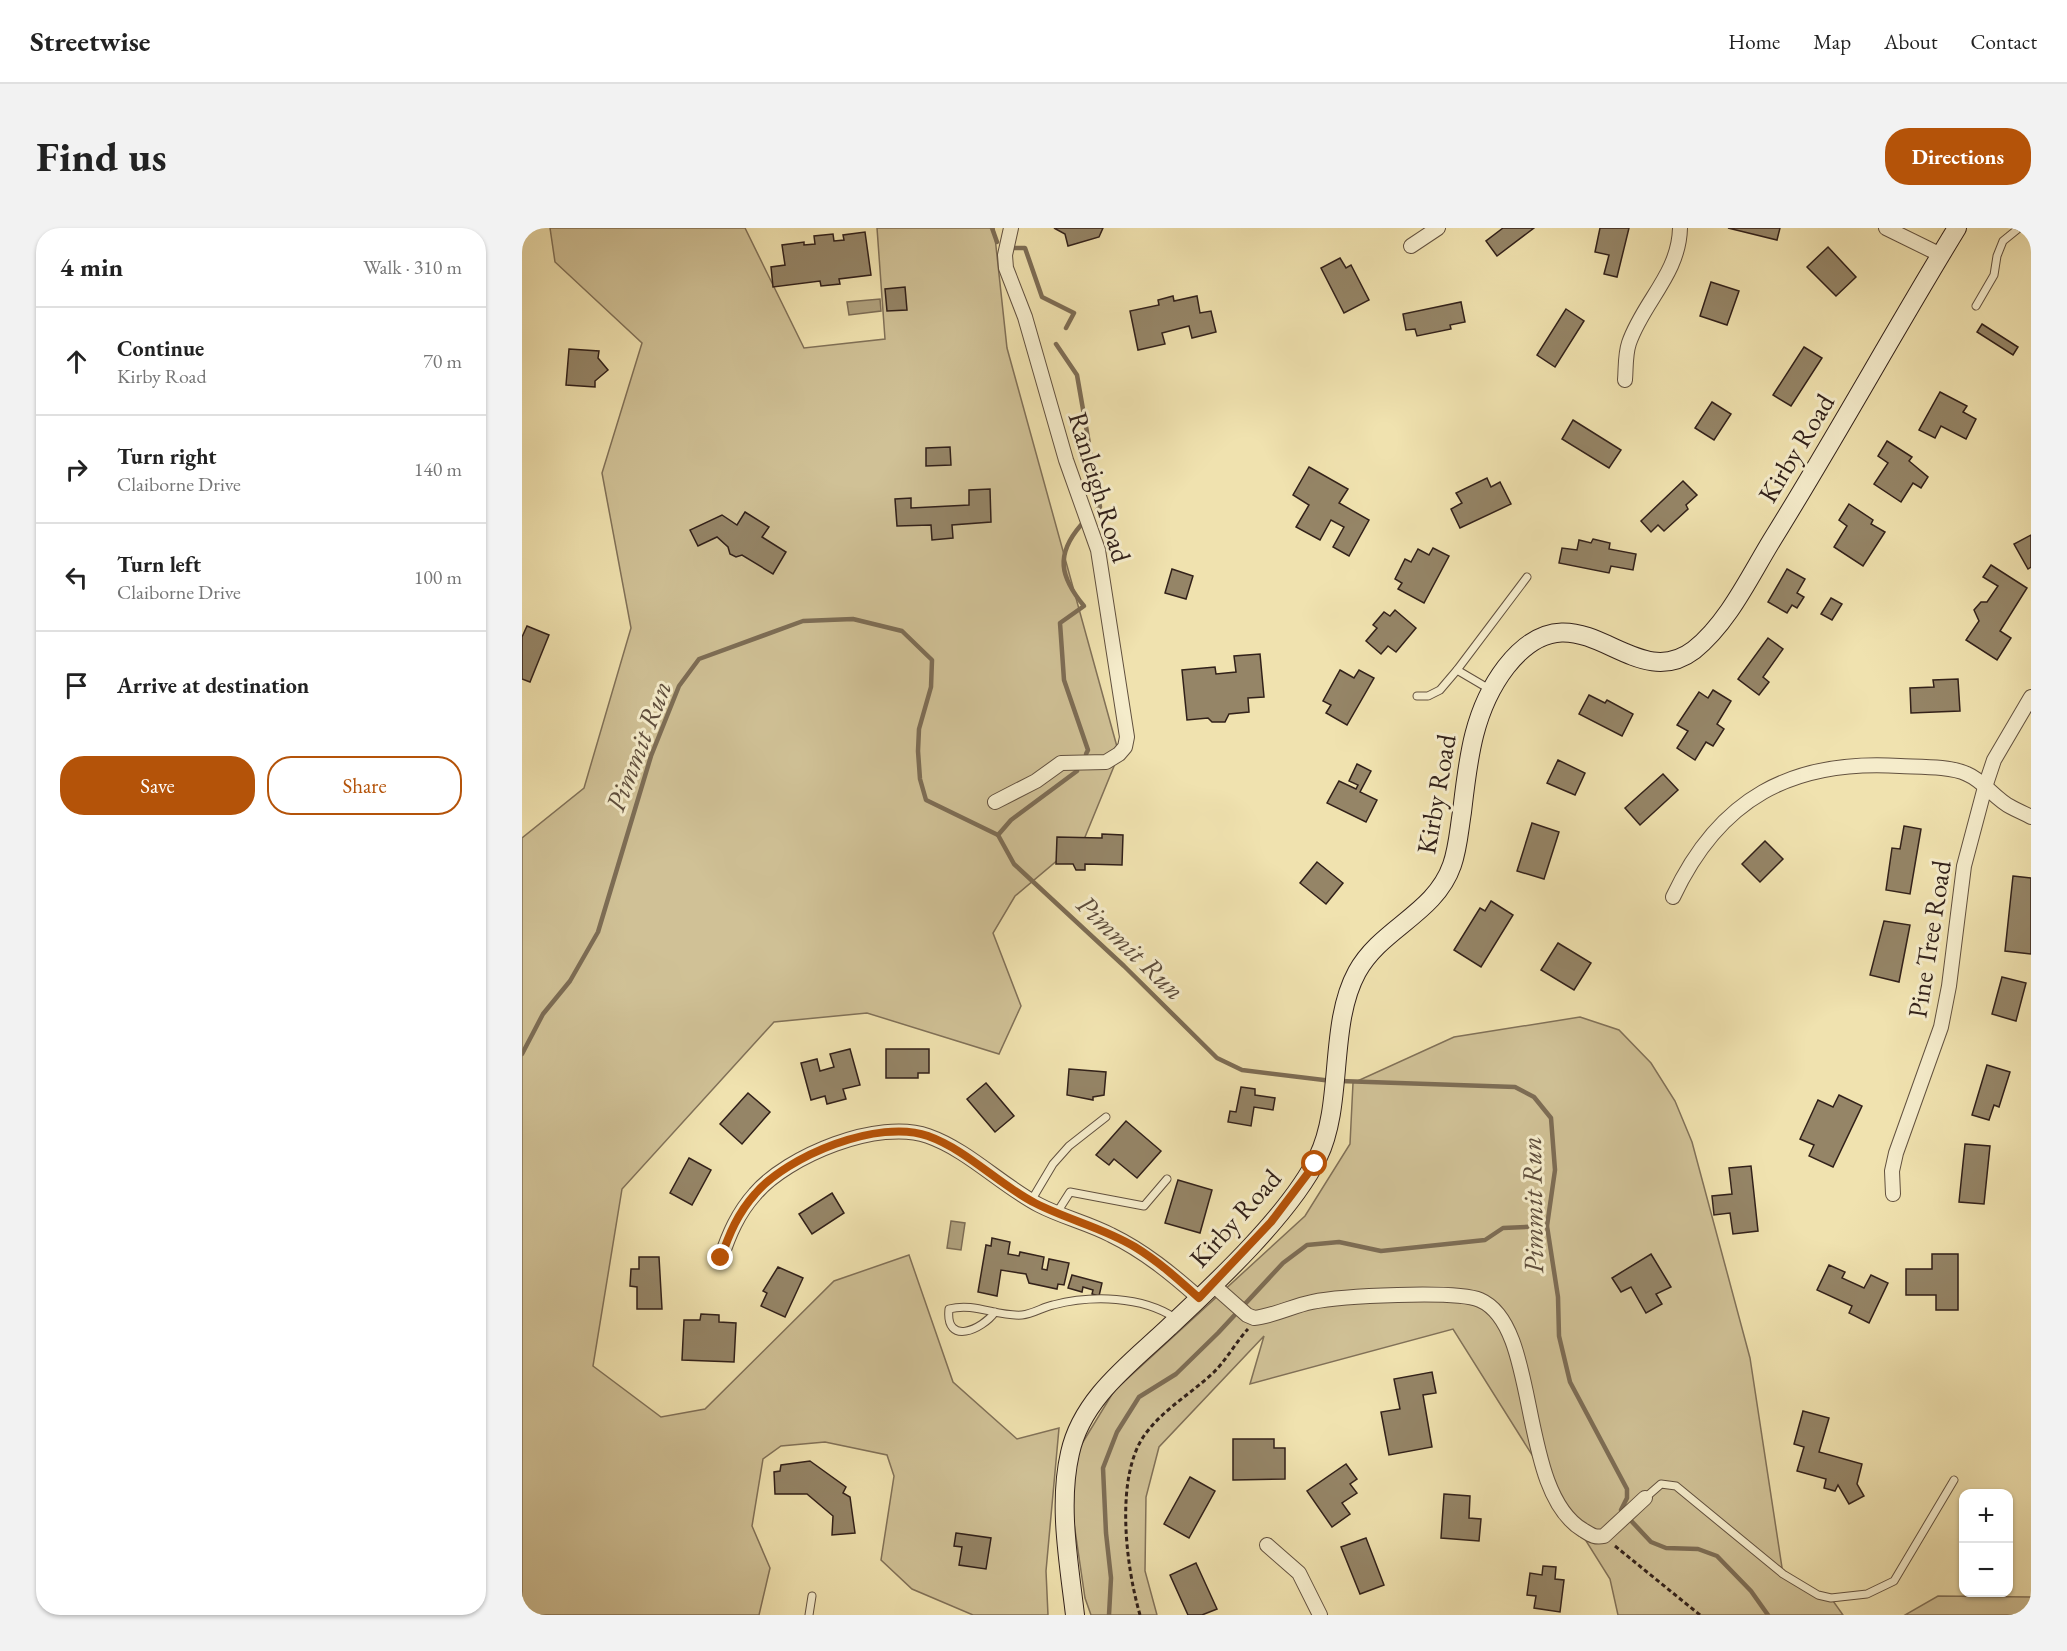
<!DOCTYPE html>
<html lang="en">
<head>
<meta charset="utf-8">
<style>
	body { margin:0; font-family:"EB Garamond",serif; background:#f2f2f2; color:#222 }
	.controls { position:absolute; right:18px; bottom:18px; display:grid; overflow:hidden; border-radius:12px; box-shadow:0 2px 4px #0004 }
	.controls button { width:54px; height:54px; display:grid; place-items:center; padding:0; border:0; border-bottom:2px solid #e0e0e0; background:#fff; color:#222; font:30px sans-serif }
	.stop { position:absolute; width:18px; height:18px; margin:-14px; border:4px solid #b45309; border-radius:50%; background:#fff }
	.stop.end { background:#b45309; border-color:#fff; box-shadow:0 2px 6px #0008 }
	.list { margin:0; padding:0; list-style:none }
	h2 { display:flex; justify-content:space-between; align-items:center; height:78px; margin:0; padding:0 24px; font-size:26px }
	h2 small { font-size:20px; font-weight:400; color:#767676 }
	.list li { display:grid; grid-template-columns:39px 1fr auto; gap:18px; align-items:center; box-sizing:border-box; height:108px; padding:0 24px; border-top:2px solid #e0e0e0 }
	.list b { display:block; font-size:22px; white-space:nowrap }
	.list p { margin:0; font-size:20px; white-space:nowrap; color:#767676 }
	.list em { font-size:20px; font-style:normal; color:#767676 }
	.actions { display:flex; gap:12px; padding:18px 24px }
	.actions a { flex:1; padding:14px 0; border:2px solid #b45309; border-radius:24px; text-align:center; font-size:21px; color:#b45309 }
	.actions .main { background:#b45309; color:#fff }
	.icon { flex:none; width:33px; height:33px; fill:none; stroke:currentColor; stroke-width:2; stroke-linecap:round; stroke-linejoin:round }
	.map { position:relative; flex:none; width:1509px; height:1387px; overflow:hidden; border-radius:24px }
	header { display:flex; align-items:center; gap:36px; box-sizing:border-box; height:84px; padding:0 30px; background:#fff; border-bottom:2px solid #e0e0e0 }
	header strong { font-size:28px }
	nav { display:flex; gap:33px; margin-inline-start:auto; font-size:21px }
	.intro { display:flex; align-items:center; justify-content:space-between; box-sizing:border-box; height:144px; padding:0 36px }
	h1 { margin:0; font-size:42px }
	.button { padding:15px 27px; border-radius:24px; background:#b45309; color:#fff; font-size:21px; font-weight:700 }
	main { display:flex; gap:36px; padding:0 36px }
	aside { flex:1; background:#fff; border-radius:24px; box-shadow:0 2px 4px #0004 }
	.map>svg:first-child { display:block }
</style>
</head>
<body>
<header>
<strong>Streetwise</strong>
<nav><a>Home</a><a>Map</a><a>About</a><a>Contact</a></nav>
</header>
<div class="intro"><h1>Find us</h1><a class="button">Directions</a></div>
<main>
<aside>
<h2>4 min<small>Walk · 310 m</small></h2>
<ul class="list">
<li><svg class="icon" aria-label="ahead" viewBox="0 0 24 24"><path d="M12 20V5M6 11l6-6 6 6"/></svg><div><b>Continue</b><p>Kirby Road</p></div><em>70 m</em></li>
<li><svg class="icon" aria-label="right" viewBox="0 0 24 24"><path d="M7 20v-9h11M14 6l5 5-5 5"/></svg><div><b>Turn right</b><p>Claiborne Drive</p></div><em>140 m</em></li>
<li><svg class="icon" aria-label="left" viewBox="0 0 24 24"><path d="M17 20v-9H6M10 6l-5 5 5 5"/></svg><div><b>Turn left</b><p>Claiborne Drive</p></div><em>100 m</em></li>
<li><svg class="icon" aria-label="arrive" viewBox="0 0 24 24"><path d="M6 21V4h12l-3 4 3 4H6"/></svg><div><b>Arrive at destination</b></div></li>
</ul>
<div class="actions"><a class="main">Save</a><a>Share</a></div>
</aside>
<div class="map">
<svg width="1509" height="1387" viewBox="0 0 1509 1387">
	<rect width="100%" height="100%" fill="#f0e2af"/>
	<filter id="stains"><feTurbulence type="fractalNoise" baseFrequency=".00333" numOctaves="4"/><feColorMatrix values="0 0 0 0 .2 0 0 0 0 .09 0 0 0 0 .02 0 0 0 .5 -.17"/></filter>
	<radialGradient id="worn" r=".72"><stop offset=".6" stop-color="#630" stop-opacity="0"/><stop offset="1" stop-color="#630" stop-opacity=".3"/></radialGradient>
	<!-- green -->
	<g fill="#d0c196" stroke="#817158" stroke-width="1.5">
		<path d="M28 0H223L282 120 363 111 355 0H472L485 120 597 526 563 609 493 668 471 705 499 778 477 826 345 785 252 794 100 961 71 1138 139 1189 183 1181 312 1053 387 1027 431 1154 495 1211 537 1200 524 1343 526 1387H451L390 1361 359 1332 372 1248 365 1227 303 1214 259 1218 241 1231 230 1298 248 1340 237 1387H0V610L62 560 109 400 80 245 120 115 33 34Z"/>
		<path d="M1058 789 1097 802 1129 835 1153 873 1170 914 1228 1130 1261 1346 1309 1370 1321 1387H1096L1088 1351 931 1101 728 1156 742 1108 637 1219 624 1269 623 1343 635 1387H569L563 1370 549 1275 553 1227 592 1163 783 988 828 916 831 855 932 809Z"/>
		<path d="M1416 1368 1509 1369V1387H1383Z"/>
	</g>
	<!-- water -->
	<g fill="#afa07c" stroke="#7d6d55" stroke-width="1.5">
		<path d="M358 71 359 83 327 87 325 74Z"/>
		<path d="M429 993 443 995 439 1022 425 1020Z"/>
	</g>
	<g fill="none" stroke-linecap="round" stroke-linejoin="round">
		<!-- stream -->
		<g stroke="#7d6d55" stroke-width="4.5">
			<path d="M470 0 475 14"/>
			<path d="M492 20H503L520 69 552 85 544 100"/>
			<path d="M534 116 555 147 578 279 575 282"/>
			<path d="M559 297C533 327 538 349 562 378L538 395 542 452 566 522 564 526"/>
			<path d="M476 607 489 592 555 543"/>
			<path d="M0 826 21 786 48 753 76 704 129 528 157 458 177 431 281 393 331 391 380 403 410 432 409 459 397 501 396 523 398 551 404 572 476 607 492 636 602 738 695 830 720 842 810 853"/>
			<path d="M818 853 993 859 1012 869 1029 890 1033 942 1025 998 1036 1069 1037 1108 1048 1154 1105 1261V1270L1099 1282 1129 1314 1144 1320 1176 1321 1195 1328 1229 1363 1246 1387"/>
			<path d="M587 1387 589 1350 584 1305 581 1240 595 1204 617 1169 654 1146 696 1105 761 1035 785 1017 817 1014 859 1023 963 1012 981 1000 1025 998"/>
		</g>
	</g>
	<!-- building -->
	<g fill="#958567" stroke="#32211a" stroke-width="1.5">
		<path d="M532 0H581L577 9 546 18 543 6Z"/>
		<path d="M981 0H1012L975 28 964 13Z"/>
		<path d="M1078 0H1107L1095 49 1082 46 1087 27 1073 24Z"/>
		<path d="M1206 0H1258L1255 12Z"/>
		<path d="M343 4 349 47 317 51 318 56 299 58 298 53 251 59 249 39 263 37 260 17 282 14V17L293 16 292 8 311 6 312 13 322 12 321 7Z"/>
		<path d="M1306 19 1334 49 1314 68 1285 39Z"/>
		<path d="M818 30 824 40 829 37 847 72 822 85 799 40Z"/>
		<path d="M1189 54 1217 63 1205 97 1178 88Z"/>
		<path d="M383 59 385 82 365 83 363 61Z"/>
		<path d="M651 68 652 73 675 68 678 85 689 83 694 104 670 110 667 98 640 105 643 116 616 122 608 83 637 77 636 72Z"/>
		<path d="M939 74 943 94 928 97 929 101 895 108 893 101 884 102 881 86Z"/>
		<path d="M1044 81 1062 93 1033 139 1015 127Z"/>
		<path d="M1460 96 1496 119 1491 127 1455 104Z"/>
		<path d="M1282 119 1300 130 1269 178 1251 167Z"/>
		<path d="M47 121 77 123 76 130 86 142 73 153V159L44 157Z"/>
		<path d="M1418 164 1445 178 1441 184 1454 191 1444 211 1419 198 1413 210 1397 202Z"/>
		<path d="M1190 174 1209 186 1192 212 1173 200Z"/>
		<path d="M1051 192 1099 222 1087 240 1040 211Z"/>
		<path d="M1365 213 1390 229 1387 233 1406 249 1399 260 1391 255 1379 274 1352 256 1366 235 1356 228Z"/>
		<path d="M428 219 429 237 404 238V220Z"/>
		<path d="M787 239 826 261 817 275 847 292 827 328 811 319 822 299 809 292 798 312 774 299 787 277 771 267Z"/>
		<path d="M965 250 969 259 978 254 989 276 938 300 929 281 940 275 934 265Z"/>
		<path d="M1161 253 1175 267 1164 277 1166 281 1142 303 1136 297 1129 304 1119 293Z"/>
		<path d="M468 261 469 294 430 297 431 310 410 312 409 297 375 298 373 271 389 270V280L447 277V262Z"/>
		<path d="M1327 276 1351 292 1349 296 1363 304 1341 338 1312 319 1325 298 1317 292Z"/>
		<path d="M223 284 247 299 240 309 264 324 251 346 220 327 214 329 208 326 206 319 195 309 176 318 168 302 200 287 215 297Z"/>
		<path d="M1509 307V339L1506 341 1492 316Z"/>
		<path d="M1071 311 1088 315 1087 321 1114 326 1111 342 1089 338 1087 345 1037 335 1040 320 1055 322 1057 312 1069 315Z"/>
		<path d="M911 320 927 328 902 375 876 361 880 355 873 351 883 331 889 334 896 321 907 327Z"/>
		<path d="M1469 337 1505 360 1478 403 1489 410 1475 432 1444 412 1457 393 1452 382 1459 374H1465L1476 358 1461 349Z"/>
		<path d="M650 341 671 348 664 371 643 365Z"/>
		<path d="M1265 341 1283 351 1275 365 1282 369 1275 380 1270 377 1265 385 1246 374Z"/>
		<path d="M1309 370 1320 376 1310 392 1299 386Z"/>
		<path d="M873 382 894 400 874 424 866 418 859 426 844 413 855 400 851 397 862 384 868 388Z"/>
		<path d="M5 398 27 407 8 454 0 451V409Z"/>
		<path d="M1246 410 1261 421 1241 449 1247 454 1237 467 1216 451Z"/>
		<path d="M738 426 742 469 726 470 727 484 707 486 703 494H690L686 490 665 492 660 442 693 439 694 446 714 444 712 428Z"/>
		<path d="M818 442 832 450 837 442 852 450 825 497 804 485 809 477 801 473Z"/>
		<path d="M1436 451 1438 483 1389 485 1388 460 1412 459 1411 452Z"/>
		<path d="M1191 462 1209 473 1195 496 1202 501 1191 518 1184 514 1173 532 1155 520 1166 503 1155 497 1177 464 1186 470Z"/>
		<path d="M1067 467 1083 475 1085 472 1111 486 1100 508 1057 486Z"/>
		<path d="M1036 532 1063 545 1053 567 1025 555Z"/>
		<path d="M835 536 849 543 838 564 855 572 844 594 805 575 817 553 834 561 836 557 827 553Z"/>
		<path d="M1141 546 1156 562 1118 597 1103 580Z"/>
		<path d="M1010 595 1037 604 1022 651 995 643Z"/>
		<path d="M1382 598 1399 601 1388 666 1364 662 1370 620 1378 621Z"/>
		<path d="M580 606 601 607 600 637 563 636V642H554L551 636H534L535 609 580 610Z"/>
		<path d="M1243 613 1261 631 1238 654 1220 636Z"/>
		<path d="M795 634 821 655 804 676 778 655Z"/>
		<path d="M1491 648 1509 650V726L1483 723Z"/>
		<path d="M969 673 991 687 959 739 932 722 958 680 963 683Z"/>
		<path d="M1362 693 1388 697 1377 754 1348 747Z"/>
		<path d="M1036 715 1069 735 1052 762 1019 742Z"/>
		<path d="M1480 749 1504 755 1494 793 1470 786Z"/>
		<path d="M328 821 338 857 321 861 324 871 305 876 303 868 289 872 279 835 295 831 298 843 312 839 308 826Z"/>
		<path d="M364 821H407V845H396V850H364Z"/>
		<path d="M1465 837 1488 844 1477 879 1472 877 1467 892 1450 887Z"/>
		<path d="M547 841 584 844 582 867 571 869V872L545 867Z"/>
		<path d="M464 855 492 888 473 904 445 871Z"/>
		<path d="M719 859 733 861V867L753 870 751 882 732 879 729 898 706 894 708 883 714 884Z"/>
		<path d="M226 865 248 884 220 916 198 896Z"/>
		<path d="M1317 867 1340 878 1311 939 1287 928 1292 917 1278 911 1296 872 1311 879Z"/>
		<path d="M604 893 639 923 615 950 592 931 587 937 574 927Z"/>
		<path d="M1443 916 1468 918 1462 976 1437 974Z"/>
		<path d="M167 930 189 942 170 977 148 965Z"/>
		<path d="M1229 938 1236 1003 1211 1006 1208 985 1192 987 1190 968 1210 966 1207 940Z"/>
		<path d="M656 952 690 962 678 1005 643 995Z"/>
		<path d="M310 965 322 985 290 1006 277 986Z"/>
		<path d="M470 1010 488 1014 486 1026 497 1028 498 1024 522 1029 520 1041 525 1042 527 1031 547 1035 542 1057 536 1056 535 1061 507 1055 504 1046 479 1042 475 1068 456 1064 464 1017 469 1018Z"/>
		<path d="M1129 1026 1149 1059 1134 1066 1140 1076 1124 1085 1109 1059 1099 1064 1090 1050Z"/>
		<path d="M1410 1026H1436V1082H1414V1067H1384V1041H1410Z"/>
		<path d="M117 1029H137L140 1081H115V1059L108 1058 109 1041H117Z"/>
		<path d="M1307 1037 1323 1044 1320 1050 1342 1060 1349 1047 1366 1055 1347 1095 1327 1085 1330 1078 1295 1062Z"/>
		<path d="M256 1039 281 1050 263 1089 239 1078 245 1065 241 1063Z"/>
		<path d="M550 1047 580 1055 577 1068 570 1066 571 1062 561 1059 560 1064 546 1060Z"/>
		<path d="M179 1086 197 1087V1094L214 1095 212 1134 160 1132 162 1092H178Z"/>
		<path d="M910 1144 914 1165 901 1167 910 1219 867 1227 859 1184 878 1181 872 1151Z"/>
		<path d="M1281 1183 1307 1190 1297 1224 1340 1236 1335 1256 1342 1268 1327 1276 1316 1257 1313 1263 1302 1260 1304 1251 1275 1243 1282 1219 1272 1216Z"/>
		<path d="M711 1211H752V1220H763V1251L711 1252Z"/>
		<path d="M288 1233 324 1259 321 1265 328 1269 333 1305 310 1307 311 1288 285 1266H253L252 1244 258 1243 259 1237Z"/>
		<path d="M824 1236 835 1251 828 1256 835 1265 820 1275 828 1286 810 1299 785 1263Z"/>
		<path d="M668 1249 693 1263 667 1310 642 1296Z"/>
		<path d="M922 1266 948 1268 947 1290 959 1291 957 1313 919 1310Z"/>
		<path d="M434 1305 469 1310 464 1341 437 1337 440 1319 432 1318Z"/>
		<path d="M844 1310 862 1357 838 1366 819 1319Z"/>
		<path d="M674 1335 695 1381 680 1387H666L648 1347Z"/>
		<path d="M1021 1338 1034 1339 1033 1351 1042 1352 1038 1384 1012 1380 1014 1368 1005 1367 1008 1345 1020 1347Z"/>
	</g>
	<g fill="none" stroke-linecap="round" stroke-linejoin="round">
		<!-- lane casing -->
		<g stroke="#62513f" stroke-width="9">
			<g id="lane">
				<path d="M1454 78 1472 47 1475 28 1481 13 1497 0"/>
				<path d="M935 442 969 462"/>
				<path d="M895 468H906L918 462 935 442 1005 349"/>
				<path d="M509 973 531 936 547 918 584 889"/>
				<path d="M534 986 548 964 622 978 645 951"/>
				<path d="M473 1084C460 1102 423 1118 427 1081 453 1074 475 1089 500 1087 511 1086 521 1079 531 1077 570 1067 620 1068 653 1090"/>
				<path d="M1123 1270 1139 1256 1154 1258 1261 1346 1296 1367 1309 1370 1345 1366 1372 1353 1432 1252"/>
				<path d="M287 1387 290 1368"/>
			</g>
		</g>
		<!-- street casing -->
		<g stroke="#62513f" stroke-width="16">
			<g id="street">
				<path d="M1364 0 1419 27"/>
				<path d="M889 18 916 0"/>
				<path d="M1103 152C1104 140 1103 127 1107 115 1121 74 1157 46 1158 0"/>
				<path d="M473 574 514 553 539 535 584 534 597 526 603 519 605 509 576 322 544 232 503 89 484 40 483 27 489 0"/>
				<path d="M1151 669C1197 571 1269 531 1378 538 1396 539 1429 538 1445 546 1462 553 1473 571 1489 579 1496 583 1502 585 1509 589"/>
				<path d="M1371 966 1370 943 1374 925 1419 799 1427 758 1442 638 1463 559 1472 532 1509 469"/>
				<path d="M199 1030C207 1006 216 985 233 966 265 928 357 890 406 908 446 922 479 957 517 977 540 989 566 995 589 1007 622 1023 650 1046 677 1070"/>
				<path d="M690 1056 725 1087 732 1090C752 1088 770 1078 790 1074 818 1068 934 1062 958 1072 1019 1098 995 1263 1061 1302 1069 1307 1073 1310 1082 1308L1123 1270"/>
				<path d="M745 1317 777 1345 798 1387"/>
			</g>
		</g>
		<!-- secondary casing -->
		<g stroke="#32211a" stroke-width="20">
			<path id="secondary" d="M553 1387C547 1335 536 1277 548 1225 560 1170 609 1135 647 1099 693 1056 769 985 796 929 822 876 806 797 835 744 859 700 913 686 930 637 936 620 937 602 940 584 946 532 951 482 984 439 1055 348 1108 471 1172 422 1206 395 1228 348 1250 312 1314 209 1372 103 1435 0"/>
		</g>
		<!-- path -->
		<g stroke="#32211a" stroke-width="3" stroke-dasharray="4.5 3" stroke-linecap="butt">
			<path d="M1093 1318 1178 1387"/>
			<path d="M618 1387C604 1339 592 1247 624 1205 643 1180 670 1165 692 1144 705 1131 714 1114 726 1101"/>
		</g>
		<!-- lane -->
		<use href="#lane" stroke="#f5eccb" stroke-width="7"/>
		<!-- street -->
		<use href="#street" stroke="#f5eccb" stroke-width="14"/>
		<!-- secondary -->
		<use href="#secondary" stroke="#f5eccb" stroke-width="18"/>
	</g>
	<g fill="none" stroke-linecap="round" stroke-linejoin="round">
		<!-- route -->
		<path stroke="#b45309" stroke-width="8" d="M199 1030C207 1006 216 985 233 966 265 928 357 890 406 908 445 922 476 956 513 975 546 992 582 1000 613 1019 636 1033 657 1052 677 1070L749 994 793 936"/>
	</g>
	<g text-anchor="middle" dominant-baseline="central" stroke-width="6" stroke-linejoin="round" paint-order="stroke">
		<!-- street labels -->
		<g font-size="27" fill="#32211a" stroke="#f5eccb">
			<text transform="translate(1274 220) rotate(-59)">Kirby Road</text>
			<text transform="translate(578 259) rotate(73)">Ranleigh Road</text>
			<text transform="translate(914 566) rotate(-80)">Kirby Road</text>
			<text transform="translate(1407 711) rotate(-81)">Pine Tree Road</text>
			<text transform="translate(713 990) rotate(-48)">Kirby Road</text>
		</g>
		<!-- water labels -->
		<g font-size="28" font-style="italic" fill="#5e4d3c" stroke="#f5eccb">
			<text transform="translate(116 518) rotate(-69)">Pimmit Run</text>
			<text transform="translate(609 719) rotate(44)">Pimmit Run</text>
			<text transform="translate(1010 977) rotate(-91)">Pimmit Run</text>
		</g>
	</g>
	<rect width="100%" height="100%" filter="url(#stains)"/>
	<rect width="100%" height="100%" fill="url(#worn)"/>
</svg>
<div class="controls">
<button>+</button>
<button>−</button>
</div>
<div class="stop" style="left:793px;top:936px"></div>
<div class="stop end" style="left:199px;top:1030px"></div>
</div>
</main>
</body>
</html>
